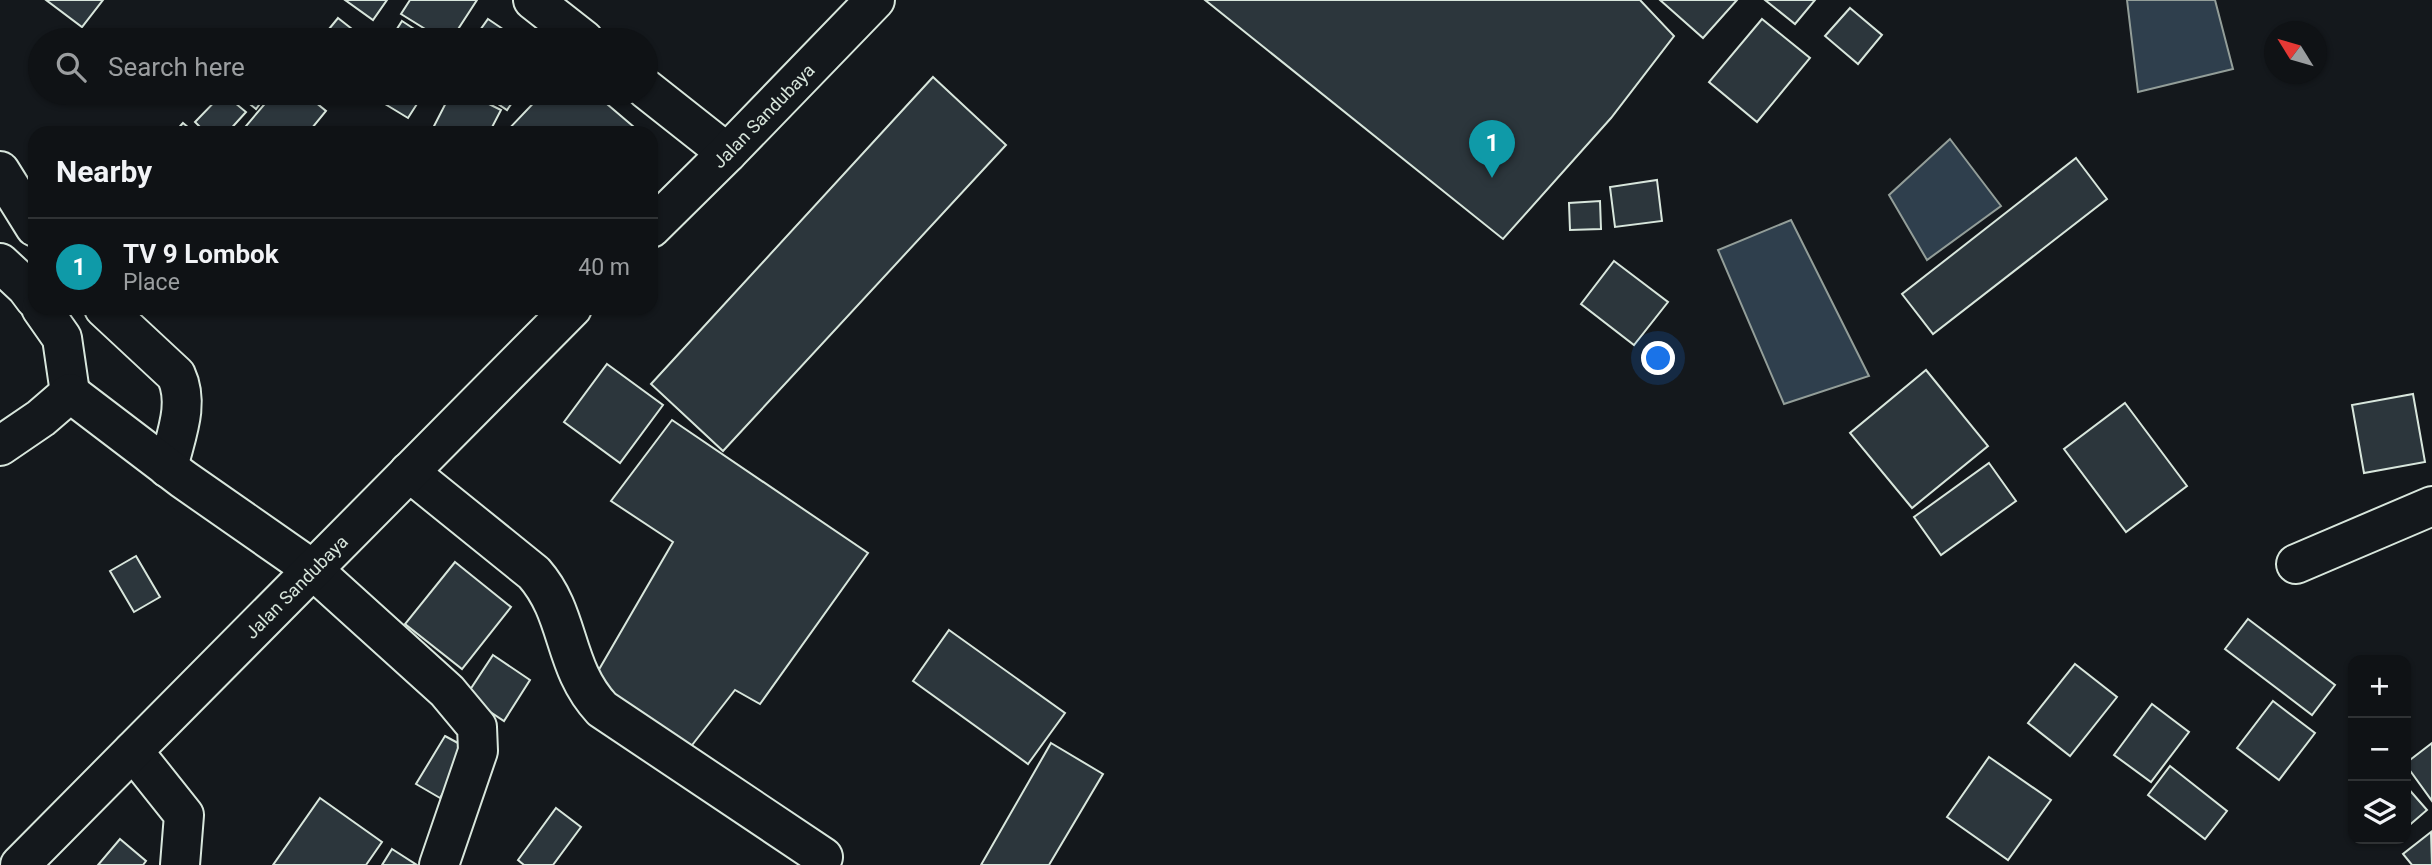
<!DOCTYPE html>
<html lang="en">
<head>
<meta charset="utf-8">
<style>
	body { margin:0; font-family:Roboto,sans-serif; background:#181b1e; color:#f1f3f6 }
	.controls { position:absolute; right:21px; bottom:21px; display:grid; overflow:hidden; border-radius:14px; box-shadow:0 2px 5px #0004 }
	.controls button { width:63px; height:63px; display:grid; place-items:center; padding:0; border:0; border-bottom:2px solid #2f3234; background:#0f1215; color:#f1f3f6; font:35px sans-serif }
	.compass { position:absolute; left:2264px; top:21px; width:63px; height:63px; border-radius:50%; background:#0f1215; box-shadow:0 2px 5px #0004; rotate:307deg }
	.you { position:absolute; left:1659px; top:359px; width:24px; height:24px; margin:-18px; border:5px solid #fff; border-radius:50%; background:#1a73e8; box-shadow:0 0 0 10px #1a73e833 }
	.badge { display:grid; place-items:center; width:46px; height:46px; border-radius:50%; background:#0f766e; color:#fff; font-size:23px; font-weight:700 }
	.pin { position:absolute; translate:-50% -58px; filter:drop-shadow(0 2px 4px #0008) }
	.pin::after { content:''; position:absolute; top:37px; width:24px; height:21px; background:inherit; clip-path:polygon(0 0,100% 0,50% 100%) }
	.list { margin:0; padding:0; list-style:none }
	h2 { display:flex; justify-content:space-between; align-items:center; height:91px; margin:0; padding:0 28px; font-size:30px }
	h2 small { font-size:23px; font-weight:400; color:#9b9ea0 }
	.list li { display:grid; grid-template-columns:46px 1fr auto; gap:21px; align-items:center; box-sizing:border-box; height:98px; padding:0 28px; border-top:2px solid #2f3234 }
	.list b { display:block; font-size:26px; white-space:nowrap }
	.list p { margin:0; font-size:23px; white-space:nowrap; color:#9b9ea0 }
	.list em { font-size:23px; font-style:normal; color:#9b9ea0 }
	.icon { flex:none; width:38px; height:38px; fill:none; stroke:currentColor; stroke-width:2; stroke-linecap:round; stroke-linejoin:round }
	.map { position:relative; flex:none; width:2432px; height:865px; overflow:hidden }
	.search { position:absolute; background:#0f1215; box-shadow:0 2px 5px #0004; left:28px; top:28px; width:630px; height:77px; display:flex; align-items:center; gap:18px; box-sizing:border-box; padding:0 24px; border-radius:38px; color:#9b9ea0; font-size:26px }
	.panel { position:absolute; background:#0f1215; box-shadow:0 2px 5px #0004; left:28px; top:126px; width:630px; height:189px; border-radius:21px }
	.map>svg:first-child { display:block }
</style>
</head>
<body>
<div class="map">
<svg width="2432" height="865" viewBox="0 0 2432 865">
	<rect width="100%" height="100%" fill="#14181c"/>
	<!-- water -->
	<g fill="#2f3f4d" stroke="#939e99" stroke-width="2">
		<path d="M2127 0H2215L2233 69 2138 92Z"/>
		<path d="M1950 139 2001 206 1927 260 1889 195Z"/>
		<path d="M1791 220 1869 376 1784 404 1718 250Z"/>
	</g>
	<!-- building -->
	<g fill="#2c363c" stroke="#d8e6dc" stroke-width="2">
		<path d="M46 0H103L82 27Z"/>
		<path d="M345 0H387L373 20Z"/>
		<path d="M410 0H477L451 40H443L401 14Z"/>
		<path d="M1205 0H1640L1674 36 1611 118 1503 239Z"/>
		<path d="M1660 0H1737L1703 38Z"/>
		<path d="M1765 0H1815L1795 24Z"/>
		<path d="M1850 8 1882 35 1858 64 1825 36Z"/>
		<path d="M338 18 366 40H320Z"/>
		<path d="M488 19 519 40H473Z"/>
		<path d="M1762 19 1810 58 1757 122 1709 82Z"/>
		<path d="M402 21 431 40H390Z"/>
		<path d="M283 30 297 40H275Z"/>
		<path d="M933 77 1006 145 723 451 651 384Z"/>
		<path d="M223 93 246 112 227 133H206L195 122Z"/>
		<path d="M236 93H268L256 109Z"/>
		<path d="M274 93H304L326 111 308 133H255L246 126Z"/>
		<path d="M313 93H333L325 102Z"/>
		<path d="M367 93H424L408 118Z"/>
		<path d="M451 93H467L501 110 489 133H442L433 128Z"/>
		<path d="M482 93H519L507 110Z"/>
		<path d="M543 93H594L641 133H505Z"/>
		<path d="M183 123 195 133H174Z"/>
		<path d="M2076 158 2107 199 1933 334 1902 294Z"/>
		<path d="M1657 180 1662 221 1615 227 1610 187Z"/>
		<path d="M1600 201 1601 229 1570 230 1569 203Z"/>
		<path d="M1614 261 1668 302 1634 345 1581 304Z"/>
		<path d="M607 364 663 405 620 463 564 422Z"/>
		<path d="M1926 370 1988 446 1912 508 1850 433Z"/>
		<path d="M2413 394 2425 462 2364 473 2352 405Z"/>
		<path d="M2125 403 2187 486 2126 532 2064 449Z"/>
		<path d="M672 420 868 553 760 704 735 690 689 749 590 685 673 542 611 501Z"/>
		<path d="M1989 463 2016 501 1941 555 1914 517Z"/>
		<path d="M136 556 160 597 134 612 110 571Z"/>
		<path d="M455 562 511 607 462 669 405 624Z"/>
		<path d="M2248 619 2335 685 2312 715 2225 649Z"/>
		<path d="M949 630 1065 713 1028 764 913 681Z"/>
		<path d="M493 655 530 680 504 721 466 696Z"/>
		<path d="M2075 664 2117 697 2070 756 2028 723Z"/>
		<path d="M2273 701 2315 733 2279 780 2237 748Z"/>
		<path d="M2152 704 2189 732 2151 782 2114 755Z"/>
		<path d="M445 736 469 749 440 798 416 784Z"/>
		<path d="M1051 743 1103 774 1049 865H981Z"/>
		<path d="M2432 743V801L2406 765V763Z"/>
		<path d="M1989 757 2051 800 2008 860 1947 817Z"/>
		<path d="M2170 766 2227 811 2205 839 2148 795Z"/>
		<path d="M2406 786 2427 810 2406 828Z"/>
		<path d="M320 798 382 842 366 865H273Z"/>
		<path d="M556 808 581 827 553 865H524L518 860Z"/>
		<path d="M2431 832 2432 865H2412L2403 854Z"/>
		<path d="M120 839 146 861 143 865H98Z"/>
		<path d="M392 849 417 865H382Z"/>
	</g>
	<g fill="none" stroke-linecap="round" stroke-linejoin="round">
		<!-- minor casing -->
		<g stroke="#d8e6dc" stroke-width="42">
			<g id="minor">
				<path d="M533 0 584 40"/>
				<path d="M646 89 727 153"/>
				<path d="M0 171 35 227"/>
				<path d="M0 263 26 287 35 299"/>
				<path d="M41 308 62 338 70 393"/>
				<path d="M104 308 176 375C190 405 175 437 168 468"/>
				<path d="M0 446 41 418 70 393 183 479 312 569 447 691 477 727 478 751 439 865"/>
				<path d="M409 472 534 573C571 615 562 666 602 709L823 857"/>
				<path d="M2296 564 2432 506"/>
				<path d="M133 751 184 815 180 865"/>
			</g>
		</g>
		<!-- highway casing -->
		<g stroke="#d8e6dc" stroke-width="42">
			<g id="highway">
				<path id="s1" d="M651 228 727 153 875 0"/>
				<path id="s2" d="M20 865 572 308"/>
			</g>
		</g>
		<!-- minor -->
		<use href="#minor" stroke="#14181c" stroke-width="38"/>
		<!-- highway -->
		<use href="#highway" stroke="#14181c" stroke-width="38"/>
	</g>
	<g text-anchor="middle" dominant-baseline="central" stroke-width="5" stroke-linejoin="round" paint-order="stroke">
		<!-- street labels -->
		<g font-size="18" fill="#d8e6dc" stroke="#14181c">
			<text stroke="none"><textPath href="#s1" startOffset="159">Jalan Sandubaya</textPath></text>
			<text stroke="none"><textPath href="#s2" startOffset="392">Jalan Sandubaya</textPath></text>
		</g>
	</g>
</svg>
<div class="controls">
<button>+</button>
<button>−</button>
<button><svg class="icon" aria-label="layers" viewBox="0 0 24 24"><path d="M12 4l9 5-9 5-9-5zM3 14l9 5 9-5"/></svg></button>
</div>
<svg class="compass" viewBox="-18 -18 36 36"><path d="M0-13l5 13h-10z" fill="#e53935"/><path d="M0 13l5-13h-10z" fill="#9b9ea0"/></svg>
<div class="you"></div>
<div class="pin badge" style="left:1492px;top:178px;background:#0f9aa8">1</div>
<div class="search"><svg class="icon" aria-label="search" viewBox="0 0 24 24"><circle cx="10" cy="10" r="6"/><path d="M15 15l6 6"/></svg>Search here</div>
<section class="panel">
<h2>Nearby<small></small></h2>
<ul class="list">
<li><span class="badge" style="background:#0f9aa8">1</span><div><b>TV 9 Lombok</b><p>Place</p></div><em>40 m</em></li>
</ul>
</section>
</div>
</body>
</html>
